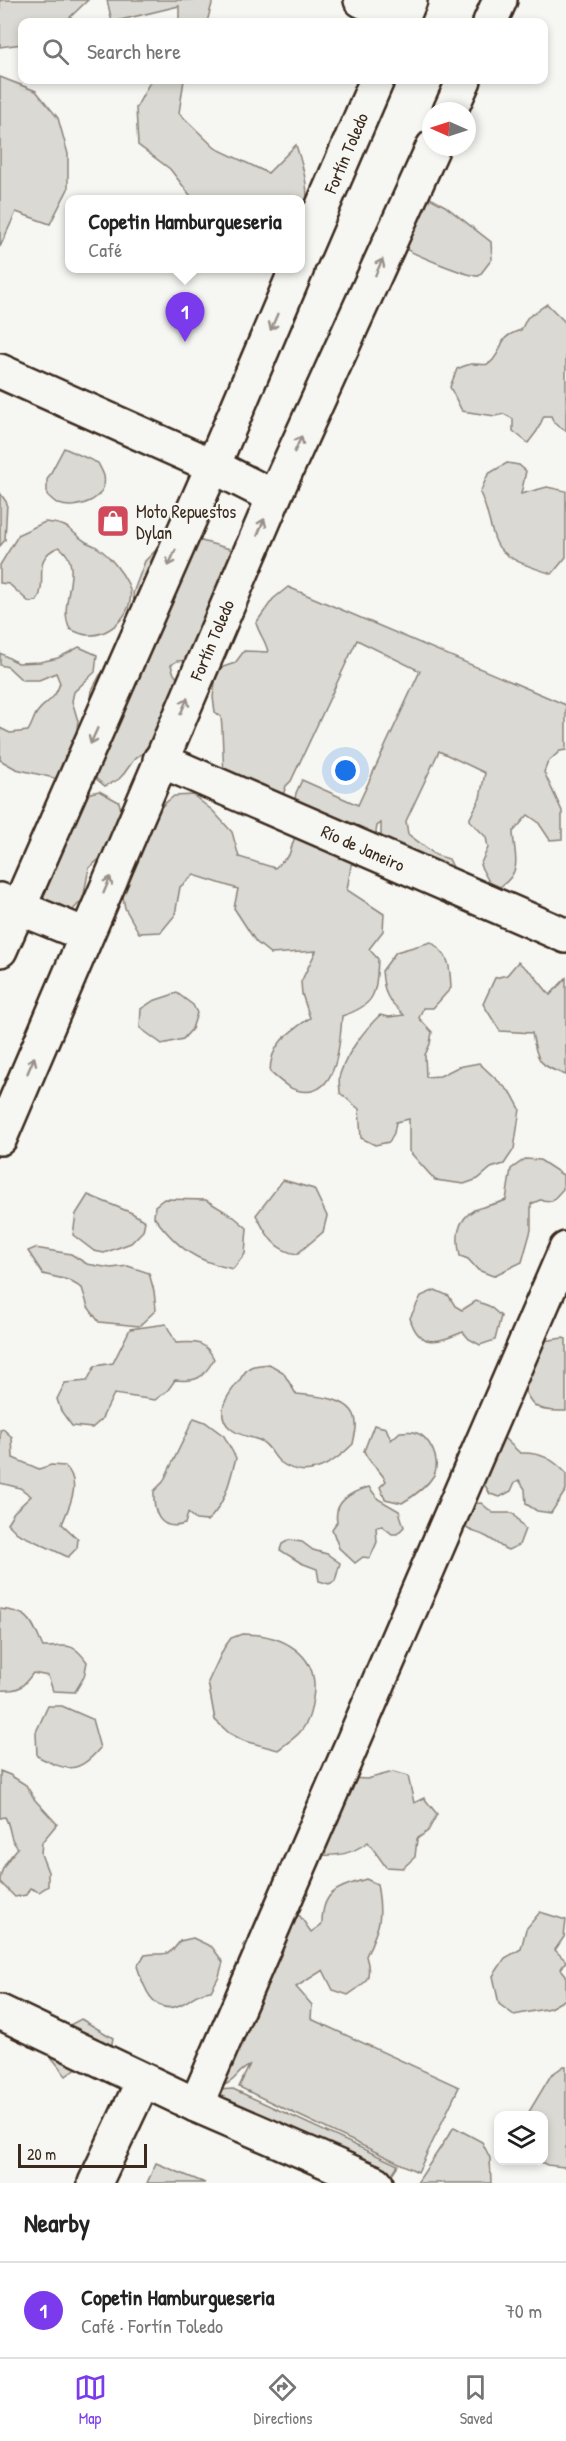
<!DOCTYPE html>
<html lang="en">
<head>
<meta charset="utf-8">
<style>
	body { margin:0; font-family:"Patrick Hand",sans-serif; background:#f6f6f6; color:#222 }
	.controls { position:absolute; right:18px; bottom:18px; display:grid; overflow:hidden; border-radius:12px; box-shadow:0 3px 9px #0003 }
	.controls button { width:54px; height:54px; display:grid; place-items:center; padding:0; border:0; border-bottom:2px solid #e0e0e0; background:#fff; color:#222; font:30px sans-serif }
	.compass { position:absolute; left:422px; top:102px; width:54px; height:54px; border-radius:50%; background:#fff; box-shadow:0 3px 9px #0003; rotate:273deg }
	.scale { position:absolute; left:18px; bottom:15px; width:129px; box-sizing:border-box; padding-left:6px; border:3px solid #3b2a1e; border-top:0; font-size:16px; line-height:21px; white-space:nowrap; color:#3b2a1e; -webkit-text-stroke:4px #f6f6f2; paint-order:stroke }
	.you { position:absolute; left:346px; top:771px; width:21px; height:21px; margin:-15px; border:4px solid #fff; border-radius:50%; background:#1a73e8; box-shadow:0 0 0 9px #1a73e833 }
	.badge { display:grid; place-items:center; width:39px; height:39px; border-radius:50%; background:#7c3aed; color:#fff; font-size:20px; font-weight:700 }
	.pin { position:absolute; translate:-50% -50px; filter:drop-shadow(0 2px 3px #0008) }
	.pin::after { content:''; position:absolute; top:32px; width:21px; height:18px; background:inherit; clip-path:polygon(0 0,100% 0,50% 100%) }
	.popup { position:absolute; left:65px; top:195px; width:240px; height:78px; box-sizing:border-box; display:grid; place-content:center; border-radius:12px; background:#fff; filter:drop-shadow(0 2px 4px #0005); font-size:20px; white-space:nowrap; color:#767676 }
	.popup b { font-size:22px; color:#222 }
	.popup::after { content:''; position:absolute; left:50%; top:100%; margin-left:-12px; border:12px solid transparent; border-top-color:#fff }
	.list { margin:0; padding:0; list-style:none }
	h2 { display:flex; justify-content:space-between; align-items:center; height:78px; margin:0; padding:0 24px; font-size:26px }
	h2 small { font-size:20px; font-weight:400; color:#767676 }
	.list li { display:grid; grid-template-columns:39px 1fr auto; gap:18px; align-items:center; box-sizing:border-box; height:96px; padding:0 24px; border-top:2px solid #e0e0e0 }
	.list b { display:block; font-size:22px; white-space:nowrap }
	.list p { margin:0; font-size:20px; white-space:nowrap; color:#767676 }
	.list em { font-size:20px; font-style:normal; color:#767676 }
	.icon { flex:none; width:33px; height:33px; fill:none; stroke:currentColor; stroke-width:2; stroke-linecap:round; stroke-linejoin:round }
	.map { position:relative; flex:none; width:566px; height:2183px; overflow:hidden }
	.search { position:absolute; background:#fff; box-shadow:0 3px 9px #0003; left:18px; right:18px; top:18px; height:66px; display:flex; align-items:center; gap:15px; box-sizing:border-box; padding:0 21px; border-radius:12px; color:#767676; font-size:22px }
	.sheet { height:174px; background:#fff }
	nav { display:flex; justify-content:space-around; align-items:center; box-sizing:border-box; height:84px; border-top:2px solid #e0e0e0; background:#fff; font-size:16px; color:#767676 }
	nav a { display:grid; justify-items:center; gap:3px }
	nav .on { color:#7c3aed }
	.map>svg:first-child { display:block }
</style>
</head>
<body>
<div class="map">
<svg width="566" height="2183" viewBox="0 0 566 2183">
	<rect width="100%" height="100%" fill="#f6f6f2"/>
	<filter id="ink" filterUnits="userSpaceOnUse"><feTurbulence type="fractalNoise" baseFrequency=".0167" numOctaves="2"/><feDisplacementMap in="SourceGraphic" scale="12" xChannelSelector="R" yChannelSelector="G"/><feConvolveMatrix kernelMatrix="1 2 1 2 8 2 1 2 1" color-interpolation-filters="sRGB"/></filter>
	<g filter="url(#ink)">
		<!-- green -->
		<g fill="#dad9d3" stroke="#8a8278" stroke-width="1.5">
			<path d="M0 0H88L65 22H22V44L0 47Z"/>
			<path d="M107 0H213L207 22H179V6L112 22Z"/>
			<path d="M0 77 36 91 58 118 68 154V189L50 224 16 212 0 247Z"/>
			<path d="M151 80H184L179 113 215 148 268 173 296 145C302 164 314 199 301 217L300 200 193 199 170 169 138 145 136 108Z"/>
			<path d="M430 198 445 206 491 242 492 259 479 276C469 277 407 252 400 245L413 200Z"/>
			<path d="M547 304 566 323V431L554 423 551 416H544L537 431 528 443 513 431V419L504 414 495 416 462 411 450 387 457 369C461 367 466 365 471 364 479 363 487 368 493 360 506 345 496 338 521 330L527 318Z"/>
			<path d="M64 448 98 463C100 467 103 472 104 476 109 499 76 511 59 504 55 503 51 498 47 495V480Z"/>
			<path d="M507 463 519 465 526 471 521 494 547 487 566 491V557L552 574C535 568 503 560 496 542 489 526 488 509 480 493L488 474Z"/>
			<path d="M0 493 7 503 5 540 0 546Z"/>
			<path d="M45 522C73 525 66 529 86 542 90 544 94 545 98 548 110 556 122 572 128 584 139 608 112 637 88 635 82 635 76 632 70 629 56 604 87 566 59 547 30 558 49 580 37 601L29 602 9 584 0 583V565L19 534Z"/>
			<path d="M191 538 230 549 240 558 191 660 177 661 171 665 174 674 184 687 156 750C128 755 135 764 119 779 115 782 109 784 105 786L83 768 92 690 100 675 109 666 136 623 133 593 145 561 156 550 173 539Z"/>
			<path d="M288 587 566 705V750L560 751 548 762 544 772 562 811V839L550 840 538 822 528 815 513 832C514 855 524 871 500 887L489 882 480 865 488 848 486 837 469 820 480 798 485 773 439 751 406 821 408 834 436 855 449 859 453 867 449 886 381 839V823L377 826 374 844 294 805 296 793 302 780 358 805 420 671 357 640 291 781 286 786 283 795 224 778 222 728 221 717 215 712 213 697 217 669 235 663 244 651 268 652C266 641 259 634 256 623L273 599Z"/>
			<path d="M79 647 97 655 95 672 74 692 72 701 78 721 73 756 62 780 16 769 0 760V728L10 733 28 731C32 725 33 719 36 714 44 701 54 703 60 683L56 673 39 680H22L8 667 0 665V653L18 663 40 662 58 658Z"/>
			<path d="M99 791 119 802 123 817 111 849 89 868 83 899 71 912 31 903 74 797Z"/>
			<path d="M193 795 213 811 232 832 239 857 275 868 289 855 297 830 353 855 347 890 384 914 383 931 369 949 378 959C376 992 377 1005 342 1016 340 1042 338 1102 296 1090 287 1088 277 1078 270 1072 270 1044 289 1032 310 1018L302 994 301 982 316 951 271 954 256 942 234 908 238 889 194 875 180 887 175 915 161 932 139 933 125 908 120 882 152 814 174 796Z"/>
			<path d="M431 942C450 956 450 965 451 988L433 1008H423L419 1018 432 1032 430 1044 425 1055 426 1077 440 1076 458 1067 479 1063 512 1094 520 1109 514 1149 504 1164 491 1168 478 1179 464 1184 435 1180 409 1151V1119L396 1122 394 1133 389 1142 375 1145 361 1138 359 1109 340 1093C340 1087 338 1079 340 1074 347 1053 364 1030 380 1015L389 1017 404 1015C387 999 384 995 382 971L396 952Z"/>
			<path d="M518 962 533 974 550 995 566 978V1075C538 1065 538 1062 532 1033L500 1031 483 1004 495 978 507 975Z"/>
			<path d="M177 993 193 1005 197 1013 192 1029 183 1039 162 1044 140 1028 141 1009 153 1001Z"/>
			<path d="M525 1159 540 1160 563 1175V1189L552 1201 540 1200 531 1204V1230L522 1262 493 1276 478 1270 468 1259 460 1256C456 1238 456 1221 474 1210 480 1207 497 1204 506 1200L511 1169Z"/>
			<path d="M283 1180 314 1189 327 1216 323 1232 297 1254C273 1250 267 1235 256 1215Z"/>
			<path d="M88 1195 132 1213 145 1221 143 1231 131 1243 104 1253 94 1251 73 1235 76 1214Z"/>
			<path d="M164 1199 206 1200 234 1217 247 1228 245 1254 233 1269C194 1261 178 1248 154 1217L155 1206Z"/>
			<path d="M35 1248 71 1254 87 1264 111 1268 128 1266 149 1273 154 1291 156 1310 139 1326 99 1322 88 1307 82 1288 68 1280 43 1274 28 1251Z"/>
			<path d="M435 1290 449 1296 455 1306 462 1310 476 1301 489 1306 501 1316 495 1340 480 1345 469 1339 463 1332C439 1342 419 1350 410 1318L421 1296Z"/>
			<path d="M166 1324 176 1343C195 1342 205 1340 214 1359 203 1379 196 1382 175 1380L168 1390 155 1400 114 1394 101 1420 92 1428 72 1426 61 1411 57 1399 65 1383 87 1381 95 1366 113 1363 130 1329Z"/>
			<path d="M563 1338 566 1339V1411C535 1412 531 1407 520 1379L536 1342Z"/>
			<path d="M269 1364 283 1372 296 1394C316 1396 356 1397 356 1424 357 1430 354 1437 353 1444 334 1463 306 1482 280 1462 273 1456 270 1446 261 1441 251 1436 241 1437 231 1429 213 1414 228 1394 239 1381 242 1376 246 1369 251 1367 256 1365 264 1365 269 1364Z"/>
			<path d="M194 1418 205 1422 224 1436 236 1458C230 1479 225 1506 207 1521L196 1520 188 1513 185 1524C159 1532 153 1512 154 1491L163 1482Z"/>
			<path d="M374 1425 386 1428 391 1440 400 1432C404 1432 410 1431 414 1432 430 1436 441 1460 434 1475 427 1487 414 1496 402 1503L385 1499 380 1487 386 1481C380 1469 369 1464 364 1451Z"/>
			<path d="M3 1429 12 1437 13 1458 39 1469 51 1465 65 1466C82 1482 70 1505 62 1524L78 1539 77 1548 68 1557 17 1533 7 1523 14 1512 31 1496 20 1488 0 1483V1430Z"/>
			<path d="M504 1438 520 1453C540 1452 553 1459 566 1473V1490L551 1513 537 1511 526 1504 525 1489 519 1480 515 1482 511 1491 500 1497 490 1494 479 1475 484 1447Z"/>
			<path d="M369 1487 378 1499 399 1511 404 1527 397 1534H392L382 1526 376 1527 377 1542 370 1558 363 1557 355 1563 339 1548 332 1529 337 1522C333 1501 351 1492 369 1487Z"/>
			<path d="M481 1503 493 1513H513L525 1529 519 1545 508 1550C500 1547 495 1541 487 1537 477 1531 468 1533 461 1522L471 1504Z"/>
			<path d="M289 1540 302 1542 313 1550 327 1554 340 1563 335 1581 329 1584 319 1581 317 1569 301 1563 280 1550 282 1544Z"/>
			<path d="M0 1609C32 1612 31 1621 43 1647 65 1647 72 1640 87 1662L84 1677 75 1692 53 1691 48 1676 33 1673C22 1688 19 1691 0 1690Z"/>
			<path d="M242 1634C281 1634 321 1653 313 1698 311 1711 309 1722 300 1732 294 1739 285 1744 278 1750L244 1741 229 1733 215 1720 208 1682 224 1648 231 1638Z"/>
			<path d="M48 1706H62L92 1719 100 1748C78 1775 66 1771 37 1756L36 1732Z"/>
			<path d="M0 1771 10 1775 26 1785 35 1800 57 1824 42 1842 41 1854 48 1872V1886L39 1892 30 1888 26 1895 15 1897 0 1882C0 1868 9 1858 18 1848 8 1838 12 1829 5 1817L0 1818Z"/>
			<path d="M393 1772 408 1776 414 1803 424 1798 437 1814 428 1831 417 1839 415 1857 403 1868 386 1867 368 1842C351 1854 340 1856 319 1855L349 1778 367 1779Z"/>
			<path d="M366 1879 377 1884C383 1918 380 1926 366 1956 373 1979 366 1983 348 1995L333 1990 323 1970 296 1987 312 2005 311 2019 459 2087 418 2172 239 2087 249 2066C236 2072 237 2081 222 2086L246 1962 243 1945 264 1923 287 1910 300 1916 311 1932 322 1924C322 1890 338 1888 366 1879Z"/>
			<path d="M540 1912 566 1920 564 1937 555 1950 566 1961 561 1969 566 1975V1999L550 2008 514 2015 499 2004 493 1976 505 1958 521 1949 526 1929Z"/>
			<path d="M193 1938 212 1947 223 1962 219 1976 211 1991C197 1992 191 2000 180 2005 153 2017 143 1985 137 1966L145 1955C163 1952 168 1959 180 1941Z"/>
			<path d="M81 2019 113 2038 110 2054 78 2067 66 2076C55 2063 49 2048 30 2047L18 2034 57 2024 70 2025Z"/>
			<path d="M564 2066H566V2165L564 2167 547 2165 539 2161 544 2160V2116L527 2115 551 2075Z"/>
			<path d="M233 2089 398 2165 388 2180 200 2091Z"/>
			<path d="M454 2127 482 2142 490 2158 491 2183H417Z"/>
			<path d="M156 2163 205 2183H147Z"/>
		</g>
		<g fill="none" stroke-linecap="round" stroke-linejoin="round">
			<!-- minor casing -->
			<g stroke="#3b2a1e" stroke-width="38">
				<g id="minor">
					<path d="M361 0 402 19"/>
					<path d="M0 371 213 466 274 497"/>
					<path d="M160 760 566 936"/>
					<path d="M0 900 86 935"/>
					<path d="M0 2012 196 2105 376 2183"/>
					<path d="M196 2105 566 1249"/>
					<path d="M95 2183 143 2081"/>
				</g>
			</g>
			<!-- tertiary casing -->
			<g stroke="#3b2a1e" stroke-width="38">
				<g id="tertiary">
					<path d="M401 22 410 0"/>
					<path d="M490 22 500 0"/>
					<path d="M450 111 464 80"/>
					<path d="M300 259 377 80"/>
					<path d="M0 950 213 466 297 268"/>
					<path d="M0 1138 274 497 433 147"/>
				</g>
			</g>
			<!-- minor -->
			<use href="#minor" stroke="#f6f6f2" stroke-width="33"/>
			<!-- tertiary -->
			<use href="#tertiary" stroke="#f6f6f2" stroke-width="33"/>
		</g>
		<!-- one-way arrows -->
		<defs><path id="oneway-shaft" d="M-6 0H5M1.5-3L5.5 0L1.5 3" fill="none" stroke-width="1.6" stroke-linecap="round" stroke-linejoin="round" transform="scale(1.5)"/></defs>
		<g stroke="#989088">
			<use href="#oneway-shaft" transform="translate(379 267) rotate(-66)"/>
			<use href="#oneway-shaft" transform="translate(274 322) rotate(113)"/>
			<use href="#oneway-shaft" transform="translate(298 444) rotate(-66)"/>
			<use href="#oneway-shaft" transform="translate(261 527) rotate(-67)"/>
			<use href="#oneway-shaft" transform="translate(172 558) rotate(114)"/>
			<use href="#oneway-shaft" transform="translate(184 706) rotate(-67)"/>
			<use href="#oneway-shaft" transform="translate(94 736) rotate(114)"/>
			<use href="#oneway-shaft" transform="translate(107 885) rotate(-67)"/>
			<use href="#oneway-shaft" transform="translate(31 1065) rotate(-67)"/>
		</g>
	</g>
	<!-- icons -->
	<defs>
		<g id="shop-square" transform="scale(1.725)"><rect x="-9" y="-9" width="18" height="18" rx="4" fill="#d1495b" stroke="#f6f6f2"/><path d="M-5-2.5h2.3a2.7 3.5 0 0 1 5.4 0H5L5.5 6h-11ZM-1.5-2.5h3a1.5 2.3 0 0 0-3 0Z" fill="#fff"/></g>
	</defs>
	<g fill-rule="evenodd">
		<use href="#shop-square" x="113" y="521"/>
	</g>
	<g text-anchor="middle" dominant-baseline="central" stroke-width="4.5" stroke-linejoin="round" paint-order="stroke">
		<!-- street labels -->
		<g font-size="18" fill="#3b2a1e" stroke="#f6f6f2">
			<text transform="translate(346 153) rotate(-67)">Fortín Toledo</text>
			<text transform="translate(212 640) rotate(-67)">Fortín Toledo</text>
			<text transform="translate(363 848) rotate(24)">Río de Janeiro</text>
		</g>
		<!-- poi labels -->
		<g font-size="18" fill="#3b2a1e" stroke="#f6f6f2" text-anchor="start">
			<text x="136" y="511">Moto Repuestos<tspan x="136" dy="21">Dylan</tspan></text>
		</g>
	</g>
</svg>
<div class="controls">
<button><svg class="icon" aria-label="layers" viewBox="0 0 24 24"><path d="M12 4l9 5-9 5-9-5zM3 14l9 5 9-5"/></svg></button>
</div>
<svg class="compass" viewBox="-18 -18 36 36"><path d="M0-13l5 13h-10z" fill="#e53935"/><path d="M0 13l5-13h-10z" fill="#767676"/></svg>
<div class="scale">20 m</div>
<div class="you"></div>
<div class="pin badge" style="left:185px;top:342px">1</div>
<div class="popup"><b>Copetin Hamburgueseria</b>Café</div>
<div class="search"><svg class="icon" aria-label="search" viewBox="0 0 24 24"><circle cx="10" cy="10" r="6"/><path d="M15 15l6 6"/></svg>Search here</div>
</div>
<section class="sheet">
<h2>Nearby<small></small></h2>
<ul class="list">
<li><span class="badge">1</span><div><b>Copetin Hamburgueseria</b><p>Café · Fortín Toledo</p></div><em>70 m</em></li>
</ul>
</section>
<nav>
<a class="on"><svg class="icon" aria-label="map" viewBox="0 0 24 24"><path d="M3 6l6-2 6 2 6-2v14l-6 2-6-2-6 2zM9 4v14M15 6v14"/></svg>Map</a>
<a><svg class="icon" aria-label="directions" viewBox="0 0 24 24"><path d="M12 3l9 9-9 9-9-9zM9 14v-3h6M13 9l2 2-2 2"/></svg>Directions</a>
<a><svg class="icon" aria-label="saved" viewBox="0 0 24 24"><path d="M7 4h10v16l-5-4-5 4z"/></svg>Saved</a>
</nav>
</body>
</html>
